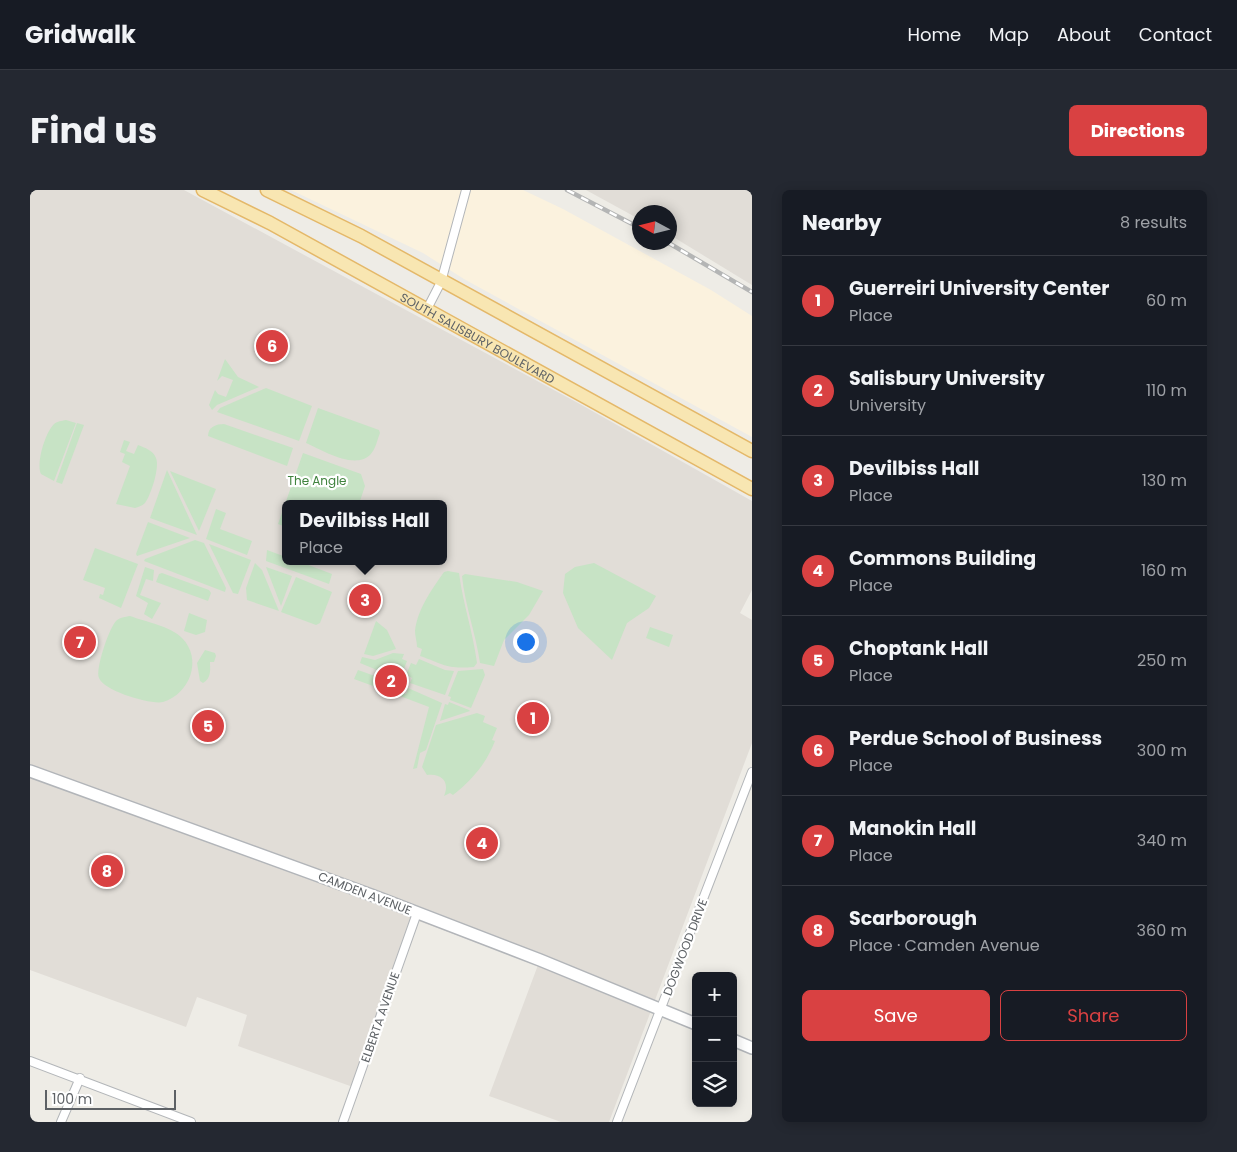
<!DOCTYPE html>
<html lang="en">
<head>
<meta charset="utf-8">
<style>
	body { margin:0; font-family:Poppins,sans-serif; background:#242831; color:#f1f3f6 }
	.controls { position:absolute; right:15px; bottom:15px; display:grid; overflow:hidden; border-radius:8px; box-shadow:0 2px 12px #0003 }
	.controls button { width:45px; height:45px; display:grid; place-items:center; padding:0; border:0; border-bottom:1px solid #363941; background:#171b24; color:#f1f3f6; font:25px sans-serif }
	.compass { position:absolute; left:602px; top:15px; width:45px; height:45px; border-radius:50%; background:#171b24; box-shadow:0 2px 12px #0003; rotate:277deg }
	.scale { position:absolute; left:15px; bottom:12px; width:131px; box-sizing:border-box; padding-left:5px; border:2px solid #5d6165; border-top:0; font-size:14px; line-height:18px; white-space:nowrap; color:#5d6165; -webkit-text-stroke:4px #fff; paint-order:stroke }
	.you { position:absolute; left:495px; top:451px; width:18px; height:18px; margin:-12px; border:4px solid #fff; border-radius:50%; background:#1a73e8; box-shadow:0 0 0 8px #1a73e833 }
	.badge { display:grid; place-items:center; width:32px; height:32px; border-radius:50%; background:#d94142; color:#fff; font-size:16px; font-weight:700 }
	.pin { position:absolute; translate:-50% -50%; border:2px solid #fff; box-shadow:0 1px 5px #0006 }
	.popup { position:absolute; left:252px; top:310px; width:165px; height:65px; box-sizing:border-box; display:grid; place-content:center; border-radius:8px; background:#171b24; filter:drop-shadow(0 1px 4px #0005); font-size:16px; white-space:nowrap; color:#9ea1a6 }
	.popup b { font-size:19px; color:#f1f3f6 }
	.popup::after { content:''; position:absolute; left:50%; top:100%; margin-left:-10px; border:10px solid transparent; border-top-color:#171b24 }
	.list { margin:0; padding:0; list-style:none }
	h2 { display:flex; justify-content:space-between; align-items:center; height:65px; margin:0; padding:0 20px; font-size:21px }
	h2 small { font-size:16px; font-weight:400; color:#9ea1a6 }
	.list li { display:grid; grid-template-columns:32px 1fr auto; gap:15px; align-items:center; box-sizing:border-box; height:90px; padding:0 20px; border-top:1px solid #363941 }
	.list b { display:block; font-size:19px; white-space:nowrap }
	.list p { margin:0; font-size:16px; white-space:nowrap; color:#9ea1a6 }
	.list em { font-size:16px; font-style:normal; color:#9ea1a6 }
	.actions { display:flex; gap:10px; padding:15px 20px }
	.actions a { flex:1; padding:11px 0; border:1px solid #d94142; border-radius:8px; text-align:center; font-size:18px; color:#d94142 }
	.actions .main { background:#d94142; color:#fff }
	.icon { flex:none; width:28px; height:28px; fill:none; stroke:currentColor; stroke-width:2; stroke-linecap:round; stroke-linejoin:round }
	.map { position:relative; flex:none; width:722px; height:932px; overflow:hidden; border-radius:8px }
	header { display:flex; align-items:center; gap:30px; box-sizing:border-box; height:70px; padding:0 25px; background:#171b24; border-bottom:1px solid #363941 }
	header strong { font-size:24px }
	nav { display:flex; gap:28px; margin-inline-start:auto; font-size:18px }
	.intro { display:flex; align-items:center; justify-content:space-between; box-sizing:border-box; height:120px; padding:0 30px }
	h1 { margin:0; font-size:35px }
	.button { padding:12px 22px; border-radius:8px; background:#d94142; color:#fff; font-size:18px; font-weight:700 }
	main { display:flex; gap:30px; padding:0 30px }
	aside { flex:1; background:#171b24; border-radius:8px; box-shadow:0 2px 12px #0003 }
	.map>svg:first-child { display:block }
</style>
</head>
<body>
<header>
<strong>Gridwalk</strong>
<nav><a>Home</a><a>Map</a><a>About</a><a>Contact</a></nav>
</header>
<div class="intro"><h1>Find us</h1><a class="button">Directions</a></div>
<main>
<div class="map">
<svg width="722" height="932" viewBox="0 0 722 932">
	<rect width="100%" height="100%" fill="#eeece6"/>
	<!-- commercial -->
	<path fill="#fbf2de" d="M261 0H493L533 19 681 100 722 126V247L434 89 393 63Z"/>
	<!-- education -->
	<g fill="#e1ddd7" fill-rule="evenodd">
		<path d="M0 0H154L548 213 722 311V400L710 423 722 430V553L579 932H531L459 906 508 775 383 729 323 897 208 856 217 825 167 807 156 837 0 780ZM256 314H414V371H256Z"/>
		<path d="M556 0H722V95L640 45V22H610L609 29Z"/>
	</g>
	<!-- green -->
	<g fill="#c7e3c5">
		<path d="M195 169 208 187 229 197 187 215 182 220 179 215 185 200 188 204 196 207 203 190 192 186 187 191Z"/>
		<path d="M236 198 282 216 269 251 187 222 190 218Z"/>
		<path d="M288 218 349 240 350 243C347 250 346 259 340 265 324 280 292 260 276 253Z"/>
		<path d="M36 230 46 233 24 291 11 284C6 273 15 243 24 234 28 231 31 231 36 230Z"/>
		<path d="M47 233 54 235 32 294 26 292Z"/>
		<path d="M194 234 263 258 257 276 178 246C178 237 186 234 194 234Z"/>
		<path d="M94 250 100 252 96 261 104 264 108 255C115 258 123 260 126 268 130 277 121 305 115 313 112 316 108 317 105 318L86 314 100 276 92 272 95 264 90 262Z"/>
		<path d="M273 263 331 284 335 296 329 314H256V337L248 334Z"/>
		<path d="M137 280 167 345 120 328Z"/>
		<path d="M140 281 186 299 169 341Z"/>
		<path d="M186 319 196 323 190 339 222 351 217 365 176 349Z"/>
		<path d="M118 332 160 348 107 366 106 364Z"/>
		<path d="M165 350 174 353 196 398 195 402 114 371 115 369Z"/>
		<path d="M179 354 221 370 208 404 203 403Z"/>
		<path d="M65 358 108 374 91 418 69 408 70 404 73 405 75 398 53 390Z"/>
		<path d="M237 360 256 367V371H268L302 384 299 394 236 371Z"/>
		<path d="M225 373 232 380 249 421 217 410 216 398Z"/>
		<path d="M564 373 626 406 619 418 597 433 582 470 548 438 533 403 535 384 545 377Z"/>
		<path d="M115 377 124 380 123 391 116 389 110 405 131 413 122 429 114 424 118 413 106 406Z"/>
		<path d="M236 377 262 386 251 416Z"/>
		<path d="M418 381 429 383C433 414 443 442 447 473L444 477C415 479 416 475 390 466L392 459 387 457C387 452 385 446 385 441 387 420 402 399 414 382Z"/>
		<path d="M132 383 179 400 181 403 178 411 126 392 129 384Z"/>
		<path d="M435 384 487 392 513 401 499 425 474 450 464 476 450 473C446 444 435 416 432 386Z"/>
		<path d="M266 387 302 402 290 433 286 435 251 422Z"/>
		<path d="M159 423 177 430 175 442 166 445 154 441Z"/>
		<path d="M100 426C116 432 140 436 152 448 173 469 160 504 133 512 121 515 74 501 69 488 65 480 79 438 86 431 90 427 95 427 100 426Z"/>
		<path d="M346 431 357 440 366 459 343 466 334 464Z"/>
		<path d="M620 437 643 445 639 457 616 448Z"/>
		<path d="M175 460 185 463 186 466 184 472H180C180 478 182 488 173 493L170 491 167 473Z"/>
		<path d="M363 463 374 464 372 469 377 471 372 484 366 482 364 487 330 473 332 467 345 470Z"/>
		<path d="M389 469 415 480 424 481 415 505 380 493 382 488 376 485 381 473 386 475Z"/>
		<path d="M453 479 455 485 441 518 420 510 421 507 418 506 428 481Z"/>
		<path d="M328 480 362 492 360 497 365 500 362 503 324 489Z"/>
		<path d="M378 498 412 513 396 560 390 563 387 578 383 579 399 517 370 506 369 501 376 504Z"/>
		<path d="M419 512 439 520 440 521 410 531 415 514 418 515Z"/>
		<path d="M447 523 455 526 453 532 467 538 462 550 465 551C456 574 442 590 423 605L420 603 414 606C420 592 412 583 397 585L392 577 406 535Z"/>
	</g>
	<g fill="none" stroke-linecap="round" stroke-linejoin="round">
		<!-- street casing -->
		<g stroke="#b3b6b9" stroke-width="10">
			<g id="street">
				<path d="M397 119 411 92 436 0"/>
				<path d="M0 871 161 932"/>
				<path d="M31 932 50 888"/>
				<path d="M313 932 387 723"/>
				<path d="M587 932 722 582"/>
			</g>
		</g>
		<!-- secondary casing -->
		<g stroke="#b2b5b9" stroke-width="14">
			<g id="secondary">
				<path d="M0 581 344 706 510 770 666 834"/>
				<path d="M703 850 722 858"/>
			</g>
		</g>
		<!-- primary casing -->
		<g stroke="#e4b869" stroke-width="15">
			<g id="primary">
				<path id="s1" d="M173 0 240 33 722 299"/>
				<path d="M237 0 331 46 722 261"/>
			</g>
		</g>
		<!-- street -->
		<use href="#street" stroke="#fff" stroke-width="8"/>
		<!-- secondary -->
		<use href="#secondary" stroke="#fff" stroke-width="11"/>
		<!-- primary -->
		<use href="#primary" stroke="#f8e6b2" stroke-width="12"/>
		<!-- rail casing -->
		<g stroke="#b4b5b5" stroke-width="4.5">
			<g id="rail">
				<path d="M537 0 610 38"/>
				<path d="M637 52 722 102"/>
			</g>
		</g>
		<!-- rail -->
		<use href="#rail" stroke="#fff" stroke-width="2.5" stroke-dasharray="8" stroke-linecap="butt"/>
	</g>
	<g text-anchor="middle" dominant-baseline="central" stroke-width="4.5" stroke-linejoin="round" paint-order="stroke">
		<!-- street labels -->
		<g font-size="12" fill="#5d6165" stroke="#fff">
			<text stroke="none"><textPath href="#s1" startOffset="312">SOUTH SALISBURY BOULEVARD</textPath></text>
			<text transform="translate(335 703) rotate(21)">CAMDEN AVENUE</text>
			<text transform="translate(655 757) rotate(-69)">DOGWOOD DRIVE</text>
			<text transform="translate(350 827) rotate(-71)">ELBERTA AVENUE</text>
		</g>
		<!-- park labels -->
		<g font-size="12" fill="#40833e" stroke="#fff">
			<text x="287" y="290">The Angle</text>
		</g>
	</g>
</svg>
<div class="controls">
<button>+</button>
<button>−</button>
<button><svg class="icon" aria-label="layers" viewBox="0 0 24 24"><path d="M12 4l9 5-9 5-9-5zM3 14l9 5 9-5"/></svg></button>
</div>
<svg class="compass" viewBox="-18 -18 36 36"><path d="M0-13l5 13h-10z" fill="#e53935"/><path d="M0 13l5-13h-10z" fill="#9ea1a6"/></svg>
<div class="scale">100 m</div>
<div class="you"></div>
<div class="pin badge" style="left:503px;top:528px">1</div>
<div class="pin badge" style="left:361px;top:491px">2</div>
<div class="pin badge" style="left:335px;top:410px">3</div>
<div class="popup"><b>Devilbiss Hall</b>Place</div>
<div class="pin badge" style="left:452px;top:653px">4</div>
<div class="pin badge" style="left:178px;top:536px">5</div>
<div class="pin badge" style="left:242px;top:156px">6</div>
<div class="pin badge" style="left:50px;top:452px">7</div>
<div class="pin badge" style="left:77px;top:681px">8</div>
</div>
<aside>
<h2>Nearby<small>8 results</small></h2>
<ul class="list">
<li><span class="badge">1</span><div><b>Guerreiri University Center</b><p>Place</p></div><em>60 m</em></li>
<li><span class="badge">2</span><div><b>Salisbury University</b><p>University</p></div><em>110 m</em></li>
<li><span class="badge">3</span><div><b>Devilbiss Hall</b><p>Place</p></div><em>130 m</em></li>
<li><span class="badge">4</span><div><b>Commons Building</b><p>Place</p></div><em>160 m</em></li>
<li><span class="badge">5</span><div><b>Choptank Hall</b><p>Place</p></div><em>250 m</em></li>
<li><span class="badge">6</span><div><b>Perdue School of Business</b><p>Place</p></div><em>300 m</em></li>
<li><span class="badge">7</span><div><b>Manokin Hall</b><p>Place</p></div><em>340 m</em></li>
<li><span class="badge">8</span><div><b>Scarborough</b><p>Place · Camden Avenue</p></div><em>360 m</em></li>
</ul>
<div class="actions"><a class="main">Save</a><a>Share</a></div>
</aside>
</main>
</body>
</html>
